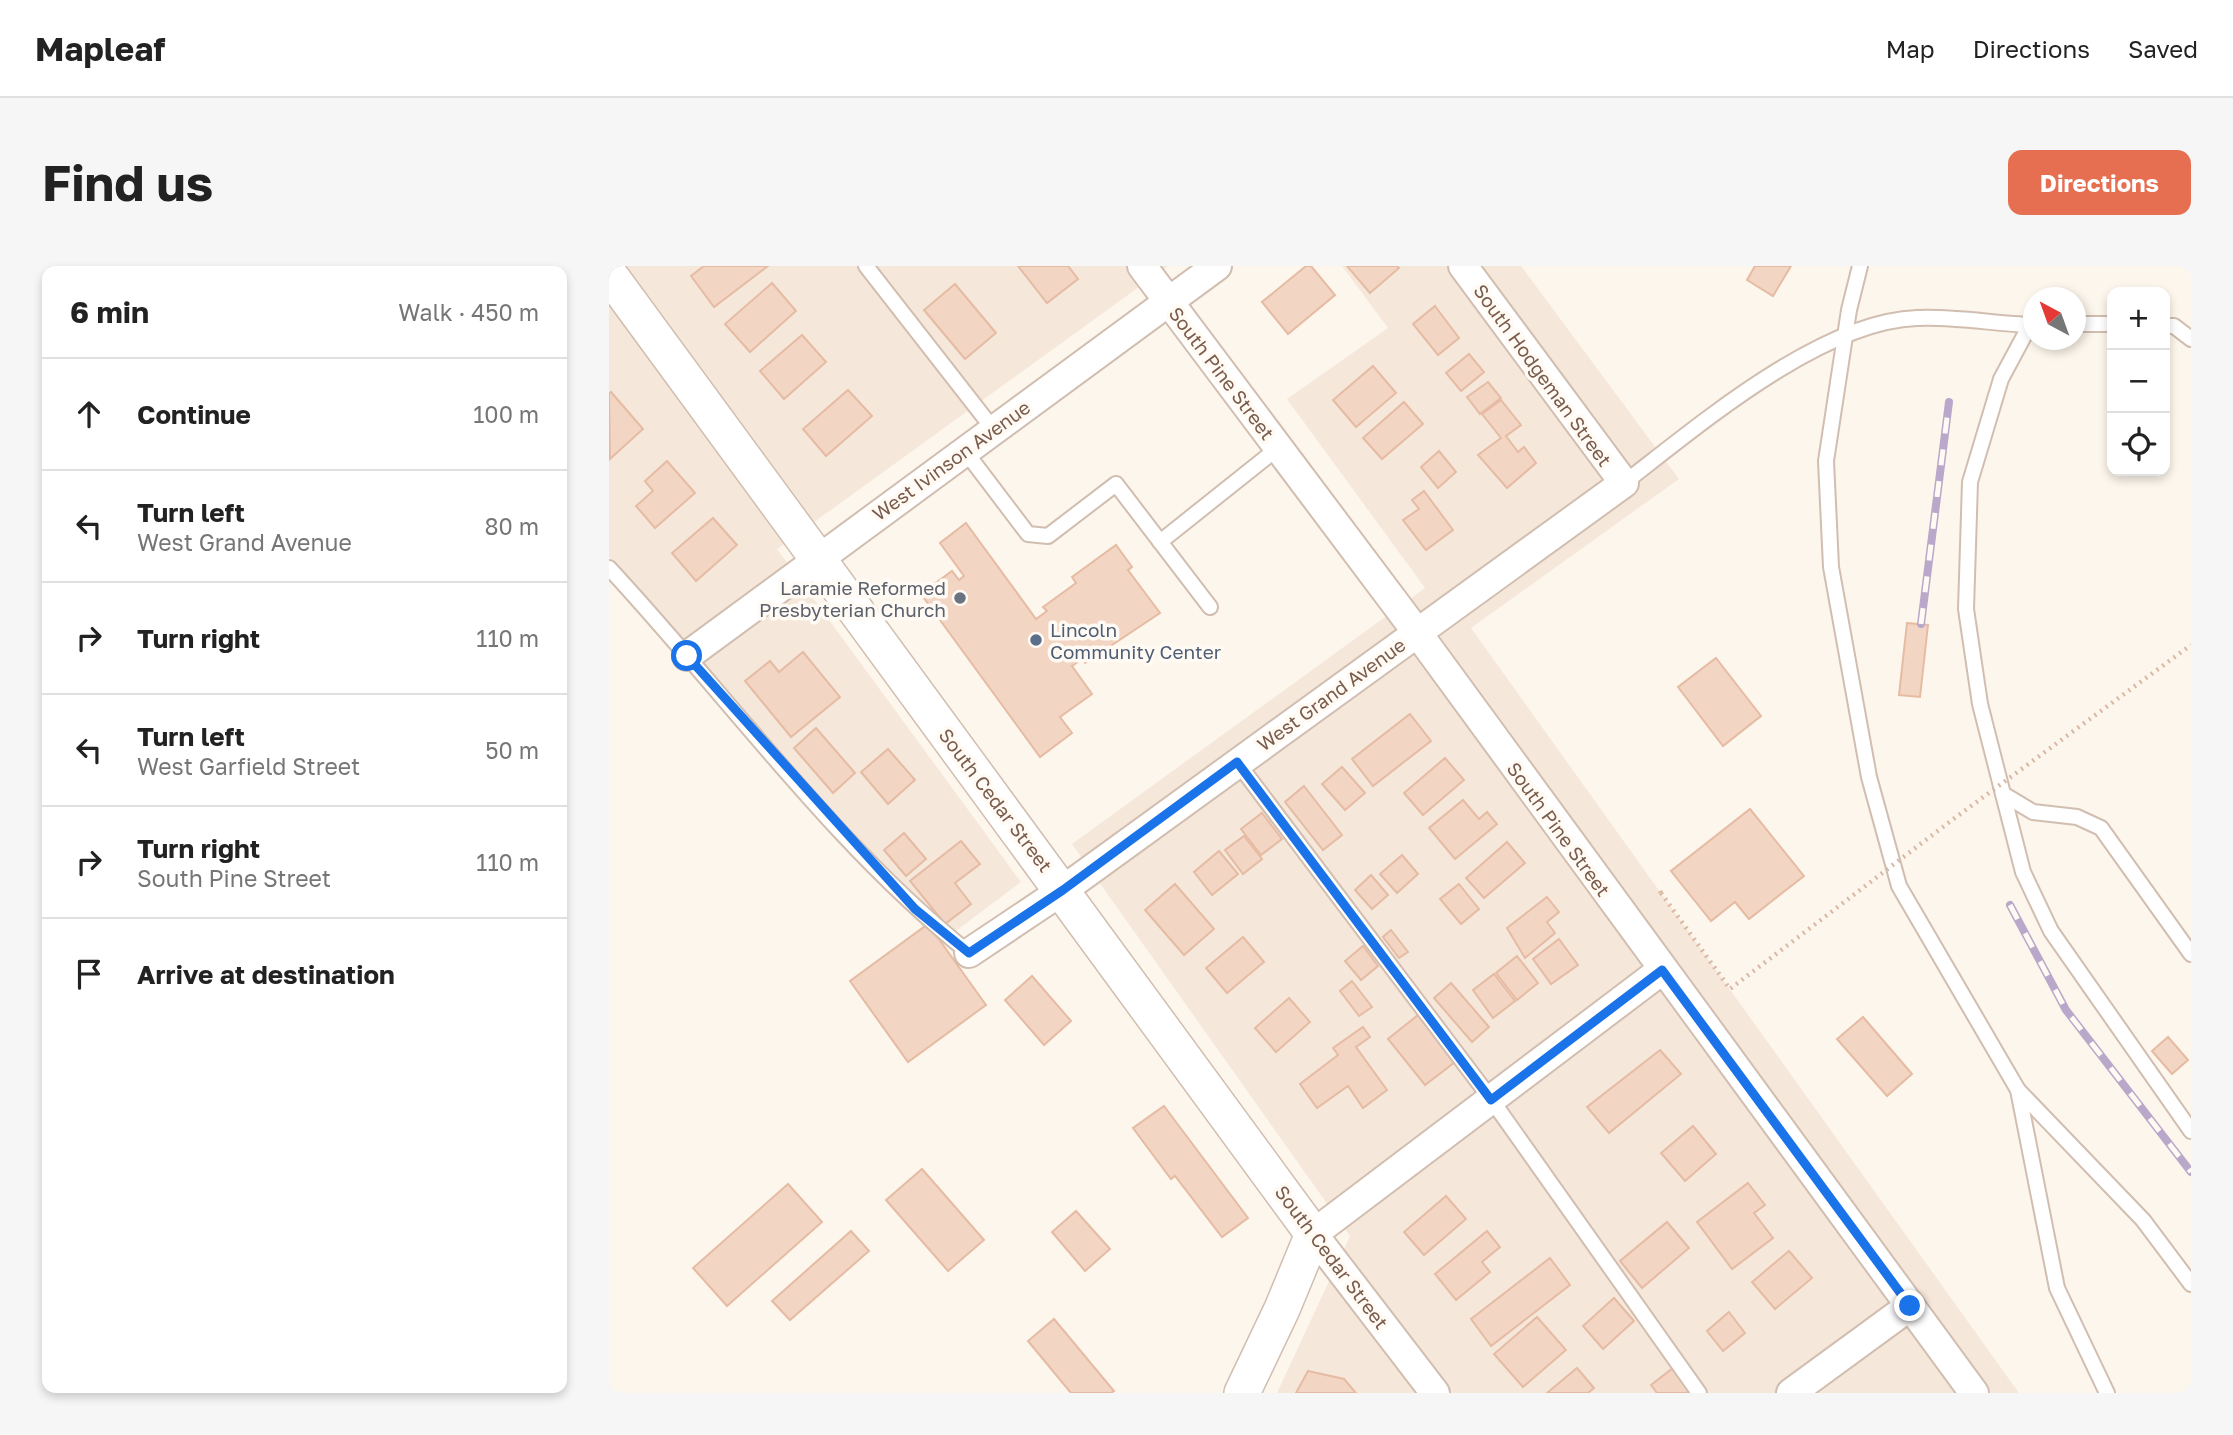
<!DOCTYPE html>
<html lang="en">
<head>
<meta charset="utf-8">
<style>
	body { margin:0; font-family:"Golos Text",sans-serif; background:#f6f6f6; color:#222 }
	.controls { position:absolute; right:21px; top:21px; display:grid; overflow:hidden; border-radius:14px; box-shadow:0 4px 10px #0003 }
	.controls button { width:63px; height:63px; display:grid; place-items:center; padding:0; border:0; border-bottom:2px solid #e0e0e0; background:#fff; color:#222; font:35px sans-serif }
	.compass { position:absolute; left:1414px; top:21px; width:63px; height:63px; border-radius:50%; background:#fff; box-shadow:0 4px 10px #0003; rotate:319deg }
	.stop { position:absolute; width:21px; height:21px; margin:-16px; border:5px solid #1a73e8; border-radius:50%; background:#fff }
	.stop.end { background:#1a73e8; border-color:#fff; box-shadow:0 2px 7px #0008 }
	.list { margin:0; padding:0; list-style:none }
	h2 { display:flex; justify-content:space-between; align-items:center; height:91px; margin:0; padding:0 28px; font-size:30px }
	h2 small { font-size:23px; font-weight:400; color:#767676 }
	.list li { display:grid; grid-template-columns:46px 1fr auto; gap:21px; align-items:center; box-sizing:border-box; height:112px; padding:0 28px; border-top:2px solid #e0e0e0 }
	.list b { display:block; font-size:26px; white-space:nowrap }
	.list p { margin:0; font-size:23px; white-space:nowrap; color:#767676 }
	.list em { font-size:23px; font-style:normal; color:#767676 }
	.icon { flex:none; width:38px; height:38px; fill:none; stroke:currentColor; stroke-width:2; stroke-linecap:round; stroke-linejoin:round }
	.map { position:relative; flex:none; width:1582px; height:1127px; overflow:hidden; border-radius:14px }
	header { display:flex; align-items:center; gap:42px; box-sizing:border-box; height:98px; padding:0 35px; background:#fff; border-bottom:2px solid #e0e0e0 }
	header strong { font-size:33px }
	nav { display:flex; gap:38px; margin-inline-start:auto; font-size:24px }
	.intro { display:flex; align-items:center; justify-content:space-between; box-sizing:border-box; height:168px; padding:0 42px }
	h1 { margin:0; font-size:49px }
	.button { padding:18px 32px; border-radius:14px; background:#e76f51; color:#fff; font-size:24px; font-weight:700 }
	main { display:flex; gap:42px; padding:0 42px }
	aside { flex:1; background:#fff; border-radius:14px; box-shadow:0 4px 10px #0003 }
	.map>svg:first-child { display:block }
</style>
</head>
<body>
<header>
<strong>Mapleaf</strong>
<nav><a>Map</a><a>Directions</a><a>Saved</a></nav>
</header>
<div class="intro"><h1>Find us</h1><a class="button">Directions</a></div>
<main>
<aside>
<h2>6 min<small>Walk · 450 m</small></h2>
<ul class="list">
<li><svg class="icon" aria-label="ahead" viewBox="0 0 24 24"><path d="M12 20V5M6 11l6-6 6 6"/></svg><div><b>Continue</b></div><em>100 m</em></li>
<li><svg class="icon" aria-label="left" viewBox="0 0 24 24"><path d="M17 20v-9H6M10 6l-5 5 5 5"/></svg><div><b>Turn left</b><p>West Grand Avenue</p></div><em>80 m</em></li>
<li><svg class="icon" aria-label="right" viewBox="0 0 24 24"><path d="M7 20v-9h11M14 6l5 5-5 5"/></svg><div><b>Turn right</b></div><em>110 m</em></li>
<li><svg class="icon" aria-label="left" viewBox="0 0 24 24"><path d="M17 20v-9H6M10 6l-5 5 5 5"/></svg><div><b>Turn left</b><p>West Garfield Street</p></div><em>50 m</em></li>
<li><svg class="icon" aria-label="right" viewBox="0 0 24 24"><path d="M7 20v-9h11M14 6l5 5-5 5"/></svg><div><b>Turn right</b><p>South Pine Street</p></div><em>110 m</em></li>
<li><svg class="icon" aria-label="arrive" viewBox="0 0 24 24"><path d="M6 21V4h12l-3 4 3 4H6"/></svg><div><b>Arrive at destination</b></div></li>
</ul>
</aside>
<div class="map">
<svg width="1582" height="1127" viewBox="0 0 1582 1127">
	<rect width="100%" height="100%" fill="#fdf6ec"/>
	<!-- residential -->
	<g fill="#f5e8da">
		<path d="M0 0H559L168 283 412 616 336 673 0 291Z"/>
		<path d="M733 0H912L1070 213 862 362 1410 1127H668L741 970 463 578 816 322 678 133 779 62Z"/>
	</g>
	<!-- building -->
	<g fill="#f3d5c3" stroke="#e6bba3" stroke-width="2">
		<path d="M95 0H159L105 41 82 10Z"/>
		<path d="M409 0H459L469 13 438 37Z"/>
		<path d="M697 0H702L726 29 679 68 653 36Z"/>
		<path d="M738 0H788L790 2 761 27Z"/>
		<path d="M1146 0H1182L1164 30 1138 14Z"/>
		<path d="M163 17 187 45 141 86 116 58Z"/>
		<path d="M346 18 387 67 356 93 315 44Z"/>
		<path d="M826 40 850 72 829 89 804 58Z"/>
		<path d="M193 69 217 96 175 133 151 105Z"/>
		<path d="M860 88 875 106 852 125 837 107Z"/>
		<path d="M764 100 787 127 747 161 724 134Z"/>
		<path d="M879 116 892 132 871 148 858 131Z"/>
		<path d="M239 124 263 150 217 190 194 163Z"/>
		<path d="M2 126 34 163 1 193 0 128Z"/>
		<path d="M892 134 912 159 897 170 909 186 915 181 927 197 898 222 869 189 892 172 873 148Z"/>
		<path d="M795 136 814 158 773 193 754 172Z"/>
		<path d="M830 185 847 206 829 222 812 201Z"/>
		<path d="M58 195 86 227 46 262 27 240 44 225 36 215Z"/>
		<path d="M815 225 844 264 817 284 794 254 810 243 803 234Z"/>
		<path d="M104 252 128 279 87 315 63 287Z"/>
		<path d="M357 257 427 353 438 345 434 341 467 317 463 311 507 279 523 301 519 304 551 347 476 397 473 393 463 400 483 428 451 451 463 467 431 491 312 328 343 305 350 314 355 310 331 277Z"/>
		<path d="M1298 357 1319 359 1311 431 1290 429Z"/>
		<path d="M194 386 231 431 182 471 136 415 161 395 170 406Z"/>
		<path d="M1107 392 1152 450 1114 480 1069 421Z"/>
		<path d="M801 448 822 475 764 520 743 493Z"/>
		<path d="M207 462 246 507 224 527 185 482Z"/>
		<path d="M279 483 306 514 279 538 252 506Z"/>
		<path d="M836 492 855 514 814 549 795 527Z"/>
		<path d="M733 501 756 527 736 544 713 518Z"/>
		<path d="M695 520 733 569 714 584 676 536Z"/>
		<path d="M854 534 870 553 878 546 888 558 846 593 820 562Z"/>
		<path d="M1141 543 1195 610 1140 653 1126 636 1102 655 1062 605Z"/>
		<path d="M653 547 673 573 652 589 632 563Z"/>
		<path d="M295 567 317 593 297 610 275 584Z"/>
		<path d="M635 570 653 593 634 608 616 584Z"/>
		<path d="M352 575 371 598 346 617 362 638 336 658 301 615Z"/>
		<path d="M898 576 916 597 875 632 857 612Z"/>
		<path d="M610 585 629 608 603 629 585 606Z"/>
		<path d="M793 589 809 608 788 627 771 608Z"/>
		<path d="M762 609 779 629 763 643 746 624Z"/>
		<path d="M566 618 605 663 575 689 536 644Z"/>
		<path d="M850 618 870 643 852 658 831 633Z"/>
		<path d="M938 631 950 646 938 656 946 667 916 692 898 662Z"/>
		<path d="M319 658 377 739 299 796 241 715Z"/>
		<path d="M782 664 799 686 790 692 774 671Z"/>
		<path d="M634 671 655 696 618 727 597 702Z"/>
		<path d="M950 673 969 699 942 718 924 693Z"/>
		<path d="M754 680 769 700 752 714 736 695Z"/>
		<path d="M908 690 929 717 908 734 887 707Z"/>
		<path d="M885 708 906 735 884 752 864 724Z"/>
		<path d="M423 710 462 755 435 779 396 734Z"/>
		<path d="M743 715 763 741 750 750 731 725Z"/>
		<path d="M842 717 880 761 863 776 825 732Z"/>
		<path d="M680 732 701 756 667 786 646 762Z"/>
		<path d="M809 749 846 796 816 819 779 773Z"/>
		<path d="M1254 751 1303 808 1278 830 1228 773Z"/>
		<path d="M754 761 761 771 747 781 778 824 754 842 739 820 708 842 691 818 729 789 724 782Z"/>
		<path d="M1559 771 1579 794 1563 808 1543 785Z"/>
		<path d="M1051 784 1072 808 1000 867 978 841Z"/>
		<path d="M555 840 639 952 613 971 566 910 562 913 524 862Z"/>
		<path d="M1084 860 1107 888 1076 915 1052 887Z"/>
		<path d="M313 903 375 974 339 1005 277 934Z"/>
		<path d="M1139 917 1156 939 1145 947 1164 972 1123 1003 1088 956Z"/>
		<path d="M179 918 213 956 118 1040 84 1002Z"/>
		<path d="M837 930 857 953 815 989 795 966Z"/>
		<path d="M467 945 501 983 476 1005 443 966Z"/>
		<path d="M1058 956 1080 982 1033 1022 1011 995Z"/>
		<path d="M242 965 260 985 181 1054 163 1035Z"/>
		<path d="M878 965 891 981 873 996 881 1006 847 1034 826 1008Z"/>
		<path d="M1180 985 1203 1012 1166 1043 1143 1016Z"/>
		<path d="M941 992 961 1019 882 1080 862 1053Z"/>
		<path d="M1005 1032 1025 1055 994 1083 974 1060Z"/>
		<path d="M1120 1046 1136 1067 1114 1085 1098 1065Z"/>
		<path d="M928 1051 957 1084 914 1121 885 1088Z"/>
		<path d="M445 1053 505 1125 502 1127H462L419 1075Z"/>
		<path d="M968 1102 985 1122 979 1127H938Z"/>
		<path d="M1064 1102 1081 1124 1077 1127H1048L1042 1119Z"/>
		<path d="M699 1105 735 1113 747 1127H687Z"/>
	</g>
	<g fill="none" stroke-linecap="round" stroke-linejoin="round">
		<!-- service casing -->
		<g stroke="#d1beb0" stroke-width="18">
			<g id="service">
				<path d="M257 0 385 164"/>
				<path d="M1251 0 1240 44 1217 195 1222 301 1260 511 1290 620 1409 824 1448 1022 1498 1127"/>
				<path d="M1466 58H1503"/>
				<path d="M1421 59 1392 113 1361 216 1357 343 1371 438 1394 528 1424 546 1468 551 1492 562 1582 688"/>
				<path d="M1556 60H1565L1582 73"/>
				<path d="M356 185 419 268 439 270 507 218 601 341"/>
				<path d="M1015 217C1089 160 1212 55 1308 52 1346 50 1386 58 1424 59"/>
				<path d="M551 276 669 182"/>
				<path d="M0 302C119 430 223 577 360 687"/>
				<path d="M628 496 882 833 1090 1127"/>
				<path d="M1394 528 1414 606 1442 665 1582 865"/>
				<path d="M1409 824 1534 954 1582 1018"/>
			</g>
		</g>
		<!-- minor casing -->
		<g stroke="#d1beb0" stroke-width="32">
			<g id="minor">
				<path d="M533 0 807 365 1365 1127"/>
				<path d="M78 390 608 0"/>
				<path d="M360 687 454 624 1015 217 854 0"/>
				<path d="M826 1127 704 968 1053 704"/>
				<path d="M1182 1127 1301 1040"/>
			</g>
		</g>
		<!-- tertiary casing -->
		<g stroke="#d1beb0" stroke-width="38">
			<path id="tertiary" d="M0 8 704 968 673 1043 633 1127"/>
		</g>
		<!-- path -->
		<path stroke="#d9b8a5" stroke-width="4.5" stroke-dasharray="2 5" stroke-linecap="butt" d="M1051 625 1052 627"/>
		<!-- service -->
		<use href="#service" stroke="#fff" stroke-width="14"/>
		<!-- minor -->
		<use href="#minor" stroke="#fff" stroke-width="28"/>
		<!-- tertiary -->
		<use href="#tertiary" stroke="#fff" stroke-width="35"/>
		<!-- rail casing -->
		<g stroke="#b9a8c9" stroke-width="8">
			<g id="rail">
				<path d="M1312 358 1340 136"/>
				<path d="M1401 639 1457 744 1582 906"/>
			</g>
		</g>
		<!-- rail -->
		<use href="#rail" stroke="#fffaf3" stroke-width="5" stroke-dasharray="16" stroke-linecap="butt"/>
		<!-- path-bridge -->
		<path stroke="#d9b8a5" stroke-width="4.5" stroke-dasharray="2 5" stroke-linecap="butt" d="M1052 627 1121 723 1343 554 1582 379"/>
	</g>
	<g fill="none" stroke-linecap="round" stroke-linejoin="round">
		<!-- route -->
		<path stroke="#1a73e8" stroke-width="9" d="M78 390 306 643 360 687 454 624 628 496 882 834 1053 704 1301 1040"/>
	</g>
	<!-- markers -->
	<circle fill="#6b7280" stroke="#fffaf3" stroke-width="2.5" cx="351" cy="332" r="7"/>
	<circle fill="#5c6f8a" stroke="#fffaf3" stroke-width="2.5" cx="427" cy="374" r="7"/>
	<g text-anchor="middle" dominant-baseline="central" stroke-width="7" stroke-linejoin="round" paint-order="stroke">
		<!-- street labels -->
		<g font-size="19" fill="#7a5c4d" stroke="#fffaf3">
			<text transform="translate(613 107) rotate(53)">South Pine Street</text>
			<text transform="translate(934 109) rotate(54)">South Hodgeman Street</text>
			<text transform="translate(342 194) rotate(-36)">West Ivinson Avenue</text>
			<text transform="translate(722 428) rotate(-36)">West Grand Avenue</text>
			<text transform="translate(387 534) rotate(53)">South Cedar Street</text>
			<text transform="translate(950 563) rotate(54)">South Pine Street</text>
			<text transform="translate(723 991) rotate(53)">South Cedar Street</text>
		</g>
		<!-- worship labels -->
		<g font-size="19" fill="#5b616d" stroke="#fffaf3" text-anchor="end">
			<text x="337" y="321">Laramie Reformed<tspan x="337" dy="22">Presbyterian Church</tspan></text>
		</g>
		<!-- service labels -->
		<g font-size="19" fill="#4e5e75" stroke="#fffaf3" text-anchor="start">
			<text x="441" y="363">Lincoln<tspan x="441" dy="22">Community Center</tspan></text>
		</g>
	</g>
</svg>
<div class="controls">
<button>+</button>
<button>−</button>
<button><svg class="icon" aria-label="locate" viewBox="0 0 24 24"><circle cx="12" cy="12" r="6"/><path d="M12 2v4M12 18v4M2 12h4M18 12h4"/></svg></button>
</div>
<svg class="compass" viewBox="-18 -18 36 36"><path d="M0-13l5 13h-10z" fill="#e53935"/><path d="M0 13l5-13h-10z" fill="#767676"/></svg>
<div class="stop" style="left:78px;top:390px"></div>
<div class="stop end" style="left:1301px;top:1040px"></div>
</div>
</main>
</body>
</html>
